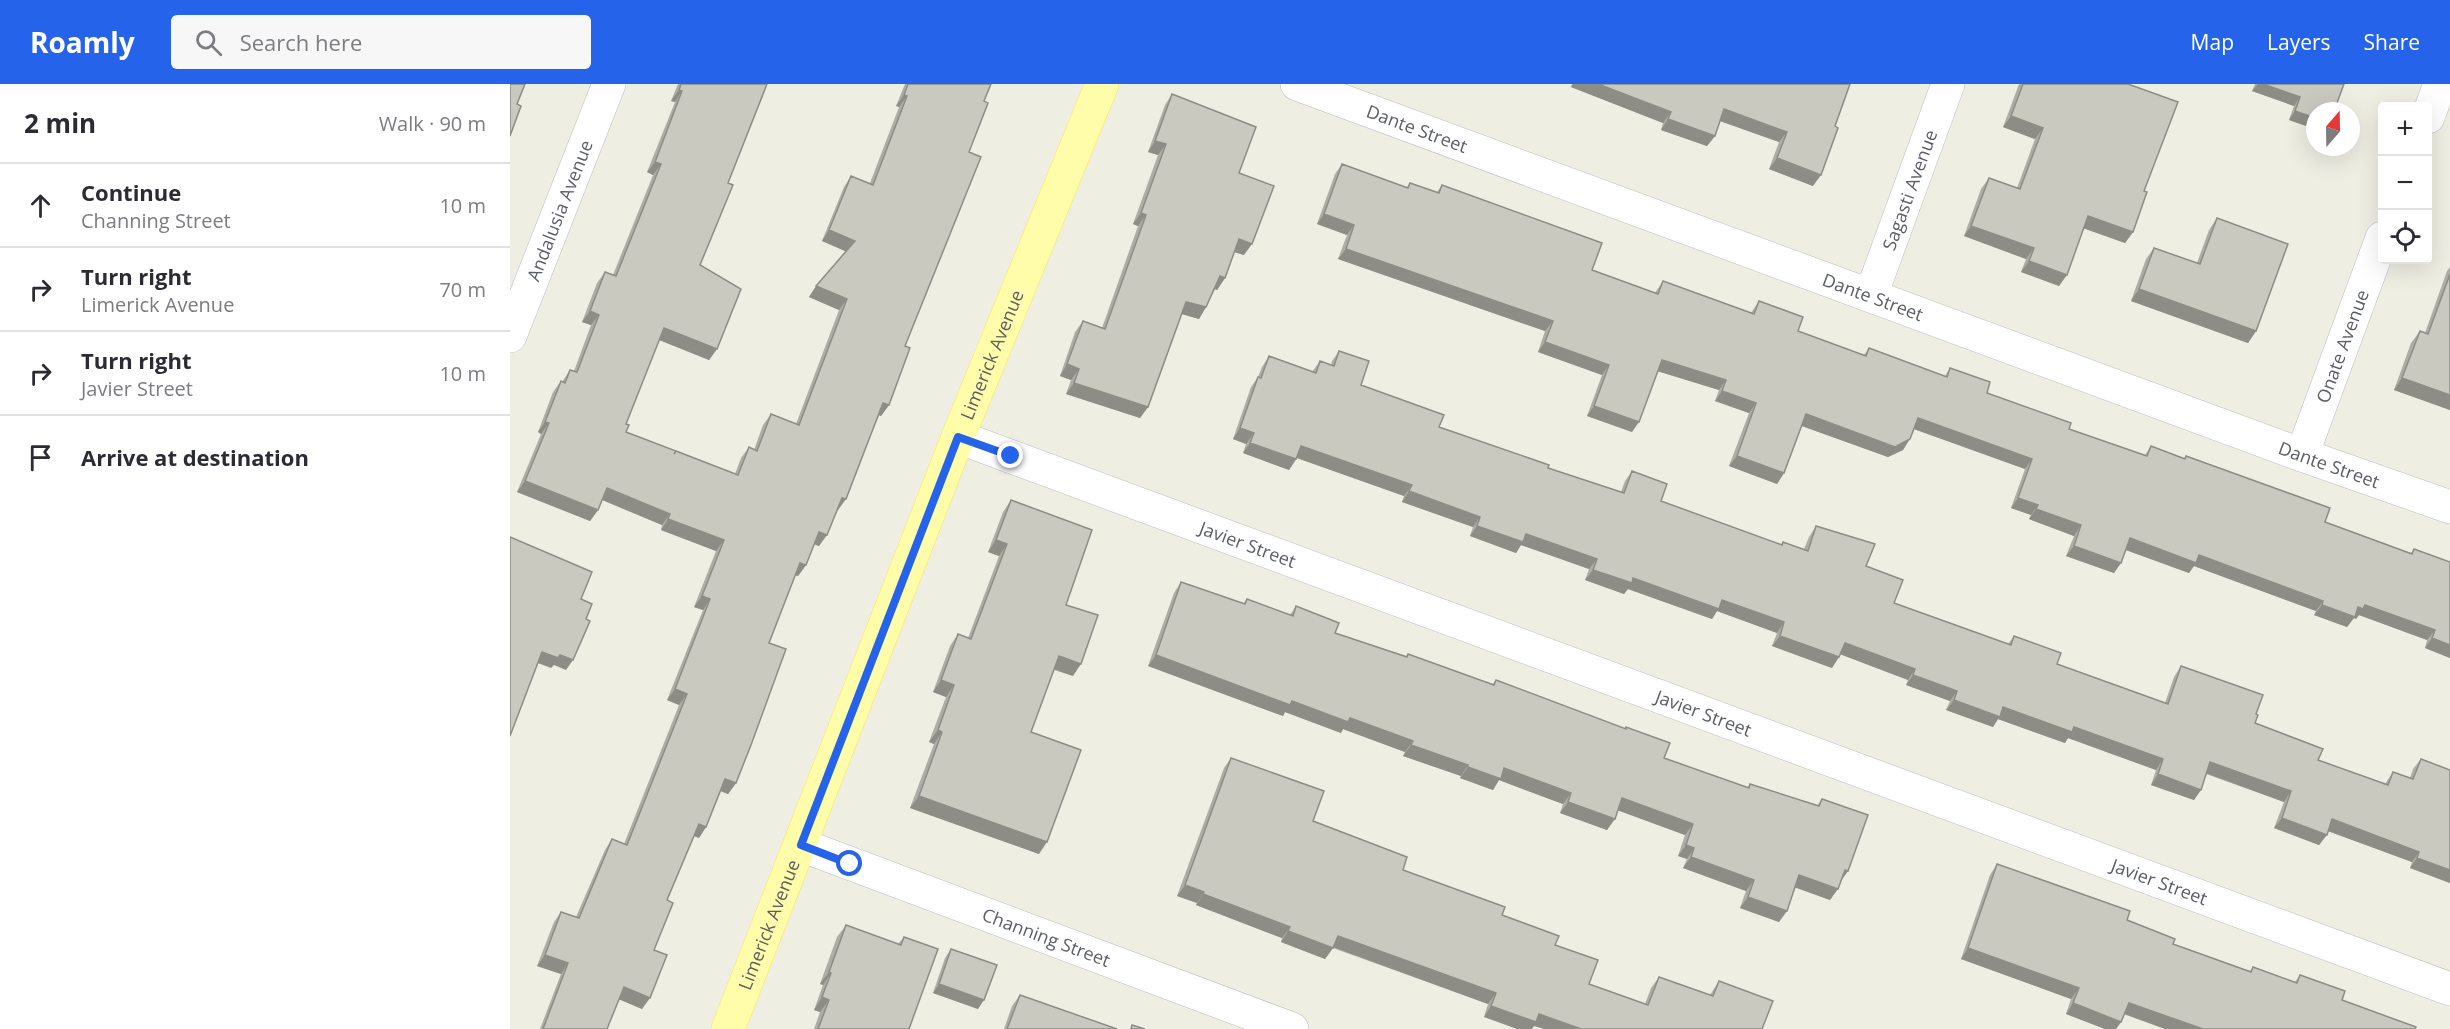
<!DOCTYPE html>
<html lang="en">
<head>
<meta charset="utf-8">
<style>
	body { margin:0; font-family:"Open Sans",sans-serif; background:#f7f7f7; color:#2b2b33 }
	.controls { position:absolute; right:18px; top:18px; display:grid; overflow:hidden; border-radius:6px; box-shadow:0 6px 24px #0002 }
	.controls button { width:54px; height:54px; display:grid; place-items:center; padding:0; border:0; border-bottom:2px solid #e1e1e2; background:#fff; color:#2b2b33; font:30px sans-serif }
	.compass { position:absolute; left:1796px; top:18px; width:54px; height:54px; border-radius:50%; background:#fff; box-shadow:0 6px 24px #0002; rotate:20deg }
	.stop { position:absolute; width:18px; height:18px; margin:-14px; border:4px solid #2563eb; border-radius:50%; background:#fff }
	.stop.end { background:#2563eb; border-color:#fff; box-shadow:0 2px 6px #0008 }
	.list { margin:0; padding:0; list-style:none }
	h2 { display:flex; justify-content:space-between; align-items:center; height:78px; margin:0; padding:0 24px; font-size:26px }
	h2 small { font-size:20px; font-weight:400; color:#7c7c81 }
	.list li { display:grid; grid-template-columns:39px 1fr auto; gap:18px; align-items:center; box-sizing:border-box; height:84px; padding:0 24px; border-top:2px solid #e1e1e2 }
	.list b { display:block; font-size:22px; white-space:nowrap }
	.list p { margin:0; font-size:20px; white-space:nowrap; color:#7c7c81 }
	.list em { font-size:20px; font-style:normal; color:#7c7c81 }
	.icon { flex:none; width:33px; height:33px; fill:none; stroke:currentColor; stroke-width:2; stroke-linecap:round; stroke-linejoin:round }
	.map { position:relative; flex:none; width:1940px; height:945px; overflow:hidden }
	header { display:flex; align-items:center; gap:36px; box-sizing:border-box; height:84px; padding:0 30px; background:#2563eb; color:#fff }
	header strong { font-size:28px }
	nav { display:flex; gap:33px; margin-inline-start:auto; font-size:21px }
	.search { width:420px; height:54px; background:#f7f7f7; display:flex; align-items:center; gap:15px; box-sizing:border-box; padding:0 21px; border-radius:6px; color:#7c7c81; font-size:22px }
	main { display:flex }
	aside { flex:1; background:#fff }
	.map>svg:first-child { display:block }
</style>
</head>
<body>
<header>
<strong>Roamly</strong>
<div class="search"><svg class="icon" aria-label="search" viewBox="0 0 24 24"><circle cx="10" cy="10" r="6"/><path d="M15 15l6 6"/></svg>Search here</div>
<nav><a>Map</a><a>Layers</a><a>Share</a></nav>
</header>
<main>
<aside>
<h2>2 min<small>Walk · 90 m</small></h2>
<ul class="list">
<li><svg class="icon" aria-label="ahead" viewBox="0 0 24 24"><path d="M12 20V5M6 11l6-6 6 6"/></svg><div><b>Continue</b><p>Channing Street</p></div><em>10 m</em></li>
<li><svg class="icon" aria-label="right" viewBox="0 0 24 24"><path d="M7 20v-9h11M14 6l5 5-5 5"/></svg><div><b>Turn right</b><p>Limerick Avenue</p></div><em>70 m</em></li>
<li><svg class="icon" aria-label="right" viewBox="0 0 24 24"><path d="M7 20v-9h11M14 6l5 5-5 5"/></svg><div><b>Turn right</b><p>Javier Street</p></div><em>10 m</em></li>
<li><svg class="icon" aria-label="arrive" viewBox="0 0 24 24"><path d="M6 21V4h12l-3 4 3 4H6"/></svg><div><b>Arrive at destination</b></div></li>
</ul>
</aside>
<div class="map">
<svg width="1940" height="945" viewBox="0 0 1940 945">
	<rect width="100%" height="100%" fill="#efeee3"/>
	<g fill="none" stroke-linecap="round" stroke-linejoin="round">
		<!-- minor casing -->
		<g stroke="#bbbdc3" stroke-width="34">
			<g id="minor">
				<path id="s1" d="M787 0 1792 371 1940 423"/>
				<path d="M1918 33 1930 0"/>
				<path id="s2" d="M1361 211 1438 0"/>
				<path id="s3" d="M0 252 99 0"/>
				<path id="s4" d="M448 353 1940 905"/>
				<path id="s5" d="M1792 371 1872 154"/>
				<path id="s6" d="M291 761 782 945"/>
			</g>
		</g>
		<!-- major casing -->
		<g stroke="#fee54e" stroke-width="34">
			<g id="major">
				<path id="s7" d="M218 945 448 353 592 0"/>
			</g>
		</g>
		<!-- minor -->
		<use href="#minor" stroke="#fff" stroke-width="33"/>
		<!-- major -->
		<use href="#major" stroke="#fffda9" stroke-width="33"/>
	</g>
	<!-- wall -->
	<g fill="#aeada5">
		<path d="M168 0H257L218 99 190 181 207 265 199 276 149 256 116 340V348L164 370 225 390 231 374 239 363 244 366 253 341 261 330 286 340 329 226 299 213 336 167 312 157 334 103 341 92 360 99 389 23 386 22 395 0H481L474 17 459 68 395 262 379 321 371 332 369 331 328 426H327L309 462 304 460 296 481 288 492 285 491 259 559 226 699 218 710 211 707 196 743 189 754 184 752 157 816 144 866 132 925 109 915 97 945H30L51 890 27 882 44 838 51 828 66 833 95 766 102 755 114 760 169 621 157 616 193 526 184 523 206 467 151 446 152 441 92 416 88 426 80 437 7 408 31 350 28 348 43 308 51 297 52 298 60 286 64 287 81 241 72 238 87 199 95 188 103 191 143 91 137 88 165 18 161 17Z"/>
		<path d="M1062 0H1340L1303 102 1259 85 1269 58 1210 37 1205 52 1197 62 1151 46 1153 39 1061 3Z"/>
		<path d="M1509 0H1618L1634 107 1623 148 1615 159 1573 144 1549 202 1511 188 1516 175 1454 152 1471 105 1479 94 1507 104 1525 55 1493 43Z"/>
		<path d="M1745 0H1834L1805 27V45L1779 36 1784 22 1742 7Z"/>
		<path d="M662 10 729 89 734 171 724 168 715 194 707 206 705 205 696 223 689 235 672 230 638 323 630 334 556 310 561 296 550 292 565 248 573 237 592 244 628 142 623 140 648 71 638 68 655 21Z"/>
		<path d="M832 80 896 104 900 99 927 108 932 101 1082 186 1145 209 1153 197 1241 229 1249 217 1288 247 1354 271 1359 264 1435 292 1440 284 1477 309 1559 345 1635 371 1641 362 1674 374 1676 372 1815 438 1901 469 1904 465 1940 478V574L1915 564 1917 556 1849 531 1846 535 1844 534 1837 543 1804 531 1806 527 1684 482 1679 489 1616 466 1604 489 1556 472 1564 452 1519 435 1521 431 1501 424 1515 385 1404 345 1393 366 1378 373 1292 342 1274 389 1267 400 1219 382 1239 329 1205 317 1209 306 1147 287 1122 348 1077 332 1092 291 1028 268 1035 247 828 175 837 151 807 140 825 90Z"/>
		<path d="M1707 134 1746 247 1738 259 1621 217 1636 175 1644 164 1687 179 1699 146Z"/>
		<path d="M1940 183V326L1884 306 1901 259 1910 247 1915 249 1937 187Z"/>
		<path d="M829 267 851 301 929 343 1038 384 1111 408 1115 397 1122 387 1151 417 1271 461 1273 458 1294 465 1299 453 1306 442 1356 482 1384 519 1498 560 1504 552 1547 580 1655 619 1664 593 1671 582 1746 630 1745 639 1808 676 1875 700 1883 688 1900 694 1903 685 1911 675 1940 686V799L1900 784 1902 778 1818 747 1809 761 1764 744 1774 718 1696 690 1684 716 1641 701 1646 686 1558 654 1555 659 1488 635 1483 643 1436 626 1440 617 1396 601 1398 596 1330 570 1322 584 1262 562 1267 549 1207 527 1202 535 1118 505 1114 510 1075 496 1079 485 1011 461 1006 469 960 452 963 443 892 418 894 412 787 374 779 386 733 369 736 360 723 355 741 303 748 293 752 283 759 272 802 288 810 277 821 281 822 277Z"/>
		<path d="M501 416 556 521 563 592 544 586 521 648 529 770 400 724 424 660 419 658 436 613 423 608 440 562 448 550 458 554 489 472 478 468 493 428Z"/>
		<path d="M671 498 733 520 737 515 780 531 786 522 825 549 896 572 898 570 982 601 986 596 1154 674 1237 704 1240 700 1307 722 1312 715 1338 787 1330 798 1320 816 1285 803 1269 838 1230 824 1236 807 1173 784 1177 775 1168 772 1175 751 1108 726 1097 746 1050 729 1053 720 989 696 983 706 950 694 951 692 893 672 895 668 833 645 831 649 775 628 773 632 638 582 664 509Z"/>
		<path d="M721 674 803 737 893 786 992 831 1045 861 1079 900 1135 920 1141 904 1149 893 1200 911 1209 897 1263 917 1024 942 974 933 978 920 823 864 815 875 771 858 772 854 686 821 687 819 667 812 714 684Z"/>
		<path d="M1487 780 1617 836 1663 860 1740 887 1743 883 1785 898 1790 891 1835 907 1614 930 1611 938 1606 945H1595L1556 930 1561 915 1451 875 1480 791Z"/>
		<path d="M336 841 388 860 394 853 399 945H304L310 928 304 926 313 901 310 900 327 853Z"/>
		<path d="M441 865 468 925 423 909 435 874Z"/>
		<path d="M510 911 607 945H494L502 922Z"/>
	</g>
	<!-- shaded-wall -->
	<g fill="#8d8d86">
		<path d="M1063 0H1088L1161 28 1153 39 1061 3Z"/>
		<path d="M1748 0H1753L1790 13 1784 22 1742 7Z"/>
		<path d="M169 6 172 7 165 18 161 17Z"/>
		<path d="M394 11 397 12 389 23 386 22Z"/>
		<path d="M1214 25 1277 48 1269 58 1207 36Z"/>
		<path d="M1785 27 1805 34V45L1779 36Z"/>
		<path d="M1501 32 1533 44 1525 55 1493 43Z"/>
		<path d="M1158 35 1205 52 1197 62 1151 46Z"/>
		<path d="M645 57 656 60 648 71 638 68Z"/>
		<path d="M1267 74 1311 91 1303 102 1259 85Z"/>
		<path d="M145 78 151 80 143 91 137 88Z"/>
		<path d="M631 129 636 131 628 142 623 140Z"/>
		<path d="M814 130 844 141 837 151 807 140Z"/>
		<path d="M1578 132 1623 148 1615 159 1570 143Z"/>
		<path d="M1461 142 1524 164 1516 175 1454 152Z"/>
		<path d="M319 146 345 157 337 168 312 157Z"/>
		<path d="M729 155 742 160 734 171 721 167Z"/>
		<path d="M836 165 1043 237 1035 247 828 175Z"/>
		<path d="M1519 177 1557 191 1549 202 1511 188Z"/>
		<path d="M710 192 715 194 707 206 702 204Z"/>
		<path d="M306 202 337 215 329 226 299 213Z"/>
		<path d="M1629 205 1746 247 1738 259 1621 217Z"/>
		<path d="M676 218 696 223 689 235 668 229Z"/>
		<path d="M80 227 89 231 81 241 72 238Z"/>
		<path d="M154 244 207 265 199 276 147 255Z"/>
		<path d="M1035 258 1099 281 1092 291 1028 268Z"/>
		<path d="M1152 276 1216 296 1209 306 1144 286Z"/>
		<path d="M557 280 569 285 561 296 550 292Z"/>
		<path d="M1892 294 1940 311V326L1884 306Z"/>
		<path d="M564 299 638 323 630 334 556 310Z"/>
		<path d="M1212 307 1246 319 1239 329 1205 317Z"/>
		<path d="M373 319 379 321 371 332 366 330Z"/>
		<path d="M1084 322 1129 338 1122 348 1077 332Z"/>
		<path d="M1296 330 1400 355 1393 366 1378 373 1289 341Z"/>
		<path d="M1408 334 1522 375 1515 385 1401 344Z"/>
		<path d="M35 338 39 339 31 350 28 348Z"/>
		<path d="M730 344 744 349 736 360 723 355Z"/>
		<path d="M740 359 786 375 779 386 733 369Z"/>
		<path d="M791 362 902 401 894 412 784 373Z"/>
		<path d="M1227 372 1274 389 1267 400 1219 382Z"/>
		<path d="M15 397 88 426 80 437 7 408Z"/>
		<path d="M97 404 160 430 152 441 90 415Z"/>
		<path d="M899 407 970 433 963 443 892 418Z"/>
		<path d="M332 414 336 415 328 426 324 425Z"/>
		<path d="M1508 414 1528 421 1521 431 1501 424Z"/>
		<path d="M1526 425 1571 441 1564 452 1519 435Z"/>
		<path d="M158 435 214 456 206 467 151 446Z"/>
		<path d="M967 442 1016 450 1087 475 1079 485 1011 461 1006 469 960 452Z"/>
		<path d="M309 448 317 451 309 462 301 459Z"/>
		<path d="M1620 454 1689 471 1813 517 1806 527 1684 482 1679 489 1613 465Z"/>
		<path d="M486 456 497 460 489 472 478 468Z"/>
		<path d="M1564 462 1611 479 1604 489 1556 472Z"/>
		<path d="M290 479 296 481 288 492 283 490Z"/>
		<path d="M1083 486 1123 494 1212 516 1274 538 1267 549 1207 527 1202 535 1118 505 1114 510 1075 496Z"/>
		<path d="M192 512 200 515 193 526 184 523Z"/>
		<path d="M1812 521 1848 523 1855 521 1925 546 1917 556 1849 531 1846 535 1844 534 1837 543 1804 531Z"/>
		<path d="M1270 552 1329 573 1322 584 1262 562Z"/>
		<path d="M1922 554 1940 561V574L1915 564Z"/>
		<path d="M1335 559 1405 585 1398 596 1327 569Z"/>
		<path d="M32 568 50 571 63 576 56 586 44 581 41 584 25 578Z"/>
		<path d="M646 571 782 617 840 634 903 657 895 668 833 645 831 649 775 628 773 632 638 582Z"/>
		<path d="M549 572 571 580 563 592 541 584Z"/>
		<path d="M1403 591 1447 607 1440 617 1396 601Z"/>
		<path d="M431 596 444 601 436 613 423 608Z"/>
		<path d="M165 605 177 610 169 621 157 616Z"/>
		<path d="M1444 616 1493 623 1564 643 1653 675 1646 686 1558 654 1555 659 1488 635 1483 643 1436 626Z"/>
		<path d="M428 646 432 648 424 660 419 658Z"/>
		<path d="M901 661 958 681 951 692 893 672Z"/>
		<path d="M1700 678 1781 707 1774 718 1693 688Z"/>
		<path d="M958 683 994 684 1061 709 1053 720 989 696 983 706 950 694Z"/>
		<path d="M1648 690 1691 706 1684 716 1641 701Z"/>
		<path d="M215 695 226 699 218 710 208 706Z"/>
		<path d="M409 712 537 758 529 770 400 724Z"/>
		<path d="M1112 714 1183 740 1175 751 1104 725Z"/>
		<path d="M1058 718 1105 735 1097 746 1050 729Z"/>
		<path d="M1772 734 1817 751 1809 761 1764 744Z"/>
		<path d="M1822 735 1909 768 1902 778 1815 746Z"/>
		<path d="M189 740 196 743 189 754 182 751Z"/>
		<path d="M1176 761 1184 764 1177 775 1168 772Z"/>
		<path d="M1181 773 1244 796 1236 807 1173 784Z"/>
		<path d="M1907 774 1940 786V799L1900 784Z"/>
		<path d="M1335 786 1338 787 1330 798Z"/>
		<path d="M1289 791 1328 805 1320 816 1281 802Z"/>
		<path d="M675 801 694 808 687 819 667 812Z"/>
		<path d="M693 810 780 843 772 854 686 821Z"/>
		<path d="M1238 813 1277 827 1269 838 1230 824Z"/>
		<path d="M778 847 823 864 815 875 771 858Z"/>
		<path d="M828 852 986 909 978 920 820 862Z"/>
		<path d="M1458 864 1569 904 1561 915 1451 875Z"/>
		<path d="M35 871 58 879 51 890 27 882Z"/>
		<path d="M319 888 321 889 313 901 310 900Z"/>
		<path d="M429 900 474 916 468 925 423 909Z"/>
		<path d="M114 903 140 914 132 925 106 914Z"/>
		<path d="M312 913 319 916 310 928 304 926Z"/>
		<path d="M1563 919 1611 938 1606 945H1595L1556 930Z"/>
		<path d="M1619 919 1693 945H1655L1611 929Z"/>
		<path d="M981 922 1029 930 1071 945H1034L1024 942 1022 945H1007L974 933Z"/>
	</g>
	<!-- building -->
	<g fill="#cac9c0" stroke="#8d8d86" stroke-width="1.5">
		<path d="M0 0H15L7 20 11 22 0 52Z"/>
		<path d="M171 0H257L218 99 223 101 190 181 231 205 207 265 154 244 116 340 119 341 116 348 166 367 164 370 166 367 228 391 239 363 247 367 261 330 289 341 337 215 306 202 345 157 319 146 341 92 363 101 397 12 394 11 398 0H481L474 17 478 19 459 68 471 73 395 262 400 264 379 321 373 319 336 415 332 414 317 451 309 448 296 481 290 479 259 559 276 565 241 661 226 699 215 695 196 743 189 740 157 816 163 819 144 866 157 871 140 914 114 903 97 945H33L58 879 35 871 51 828 69 834 102 755 117 761 177 610 165 605 200 515 192 512 214 456 158 435 160 430 97 404 88 426 15 397 39 339 35 338 51 297 55 299 60 286 67 288 89 231 80 227 95 188 106 192 151 80 145 78 172 7 169 6Z"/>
		<path d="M1088 0H1340L1325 42 1328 44 1311 91 1267 74 1277 48 1214 25 1205 52 1158 35 1161 28Z"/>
		<path d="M1513 0H1618L1668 18 1634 107 1637 108 1623 148 1578 132 1557 191 1519 177 1524 164 1461 142 1479 94 1510 105 1533 44 1501 32Z"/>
		<path d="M1753 0H1834L1824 27H1805V34L1785 27 1790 13Z"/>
		<path d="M662 10 746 43 729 89 764 102 742 160 729 155 715 194 710 192 696 223 676 218 638 323 564 299 569 285 557 280 573 237 595 245 636 131 631 129 656 60 645 57Z"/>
		<path d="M832 80 898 104 900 99 929 109 932 101 1092 159 1082 186 1148 210 1153 197 1244 230 1249 217 1293 233 1288 247 1356 272 1359 264 1437 293 1440 284 1480 298 1477 309 1561 339 1559 345 1637 372 1641 362 1675 375 1676 372 1820 424 1815 438 1902 470 1904 465 1940 478V561L1922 554 1925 546 1855 521 1853 525 1848 523 1845 533 1812 521 1813 517 1689 471 1686 479 1620 454 1611 479 1564 462 1571 441 1526 425 1528 421 1508 414 1522 375 1408 334 1400 355 1385 363 1296 330 1274 389 1227 372 1246 319 1212 307 1216 296 1152 276 1129 338 1084 322 1099 281 1035 258 1043 237 836 165 844 141 814 130Z"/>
		<path d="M1707 134 1778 160 1746 247 1629 205 1644 164 1690 180Z"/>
		<path d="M1940 190V311L1892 294 1910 247 1918 250Z"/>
		<path d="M829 267 859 277 851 301 934 331 929 343 1039 381 1038 384 1114 409 1122 387 1157 400 1151 417 1272 461 1273 458 1298 467 1306 442 1365 460 1356 482 1393 496 1384 519 1501 561 1504 552 1551 569 1547 580 1658 620 1671 582 1753 611 1746 630 1748 631 1745 639 1813 665 1808 676 1878 701 1883 688 1903 695 1911 675 1940 686V786L1907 774 1909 768 1822 735 1817 751 1772 734 1781 707 1700 678 1691 706 1648 690 1653 675 1564 643 1562 648 1493 623 1490 633 1444 616 1447 607 1403 591 1405 585 1335 559 1329 573 1270 552 1274 538 1212 516 1209 525 1123 494 1122 499 1083 486 1087 475 1016 450 1013 458 967 442 970 433 899 407 902 401 791 362 786 375 740 359 744 349 730 344 748 293 751 294 759 272 806 289 810 277 824 282Z"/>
		<path d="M501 416 582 446 556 521 588 531 571 580 549 572 521 648 571 666 537 758 409 712 432 648 428 646 444 601 431 596 448 550 461 555 497 460 486 456Z"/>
		<path d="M0 453 82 488 71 515 82 520 76 535 80 537 63 576 50 571 48 574 32 568 0 652Z"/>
		<path d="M671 498 735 520 737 515 783 532 786 522 829 539 825 549 897 573 898 570 984 601 986 596 1116 645V643L1160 659 1154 674 1239 704 1240 700 1309 722 1312 715 1358 731 1338 787 1335 786 1328 805 1289 791 1277 827 1238 813 1244 796 1181 773 1184 764 1176 761 1183 740 1112 714 1105 735 1058 718 1061 709 994 684 991 695 958 683V681L901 661 903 657 840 634 838 638 782 617 780 621 646 571Z"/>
		<path d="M721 674 814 707 803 737 897 773 893 786 995 823 992 831 1049 852 1045 861 1088 876 1079 900 1138 921 1149 893 1203 912 1209 897 1263 917 1252 945H1071L1029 930 1026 938 981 922 986 909 828 852 823 864 778 847 780 843 693 810 694 808 675 801Z"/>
		<path d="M1487 780 1620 827 1617 836 1665 855 1663 860 1741 888 1743 883 1787 899 1790 891 1835 907 1832 916 1906 943 1905 945H1693L1619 919 1611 938 1563 919 1569 904 1458 864Z"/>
		<path d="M336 841 391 861 394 853 428 865 399 945H308L319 916 312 913 321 889 319 888Z"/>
		<path d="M441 865 487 881 474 916 429 900Z"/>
		<path d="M510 911 607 945H497Z"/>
		<path d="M622 941 635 945H621Z"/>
	</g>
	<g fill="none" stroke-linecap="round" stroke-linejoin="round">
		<!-- route -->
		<path stroke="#2563eb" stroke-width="8" d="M340 780 291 761 448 353 501 372"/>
	</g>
	<g text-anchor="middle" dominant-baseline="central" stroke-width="4.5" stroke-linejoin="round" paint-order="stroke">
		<!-- street labels -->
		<g font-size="18" fill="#5b5e65" stroke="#fff">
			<text stroke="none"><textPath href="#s1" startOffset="128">Dante Street</textPath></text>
			<text stroke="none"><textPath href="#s2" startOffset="112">Sagasti Avenue</textPath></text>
			<text stroke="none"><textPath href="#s3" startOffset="135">Andalusia Avenue</textPath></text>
			<text stroke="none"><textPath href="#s1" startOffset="614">Dante Street</textPath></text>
			<text stroke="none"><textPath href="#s5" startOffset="116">Onate Avenue</textPath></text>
			<text stroke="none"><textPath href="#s7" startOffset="724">Limerick Avenue</textPath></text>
			<text stroke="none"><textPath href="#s1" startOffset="1100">Dante Street</textPath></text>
			<text stroke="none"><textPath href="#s4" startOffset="309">Javier Street</textPath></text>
			<text stroke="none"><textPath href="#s4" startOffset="795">Javier Street</textPath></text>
			<text stroke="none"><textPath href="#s4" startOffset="1281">Javier Street</textPath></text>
			<text stroke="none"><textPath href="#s7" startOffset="112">Limerick Avenue</textPath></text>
			<text stroke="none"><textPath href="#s6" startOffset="262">Channing Street</textPath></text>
		</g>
	</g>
</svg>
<div class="controls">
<button>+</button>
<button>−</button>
<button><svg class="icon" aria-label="locate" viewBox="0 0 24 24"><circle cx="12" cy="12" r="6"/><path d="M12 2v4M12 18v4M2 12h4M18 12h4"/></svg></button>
</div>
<svg class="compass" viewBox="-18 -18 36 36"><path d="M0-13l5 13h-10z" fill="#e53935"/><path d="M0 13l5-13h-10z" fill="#7c7c81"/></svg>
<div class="stop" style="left:340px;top:780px"></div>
<div class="stop end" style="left:501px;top:372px"></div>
</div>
</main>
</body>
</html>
